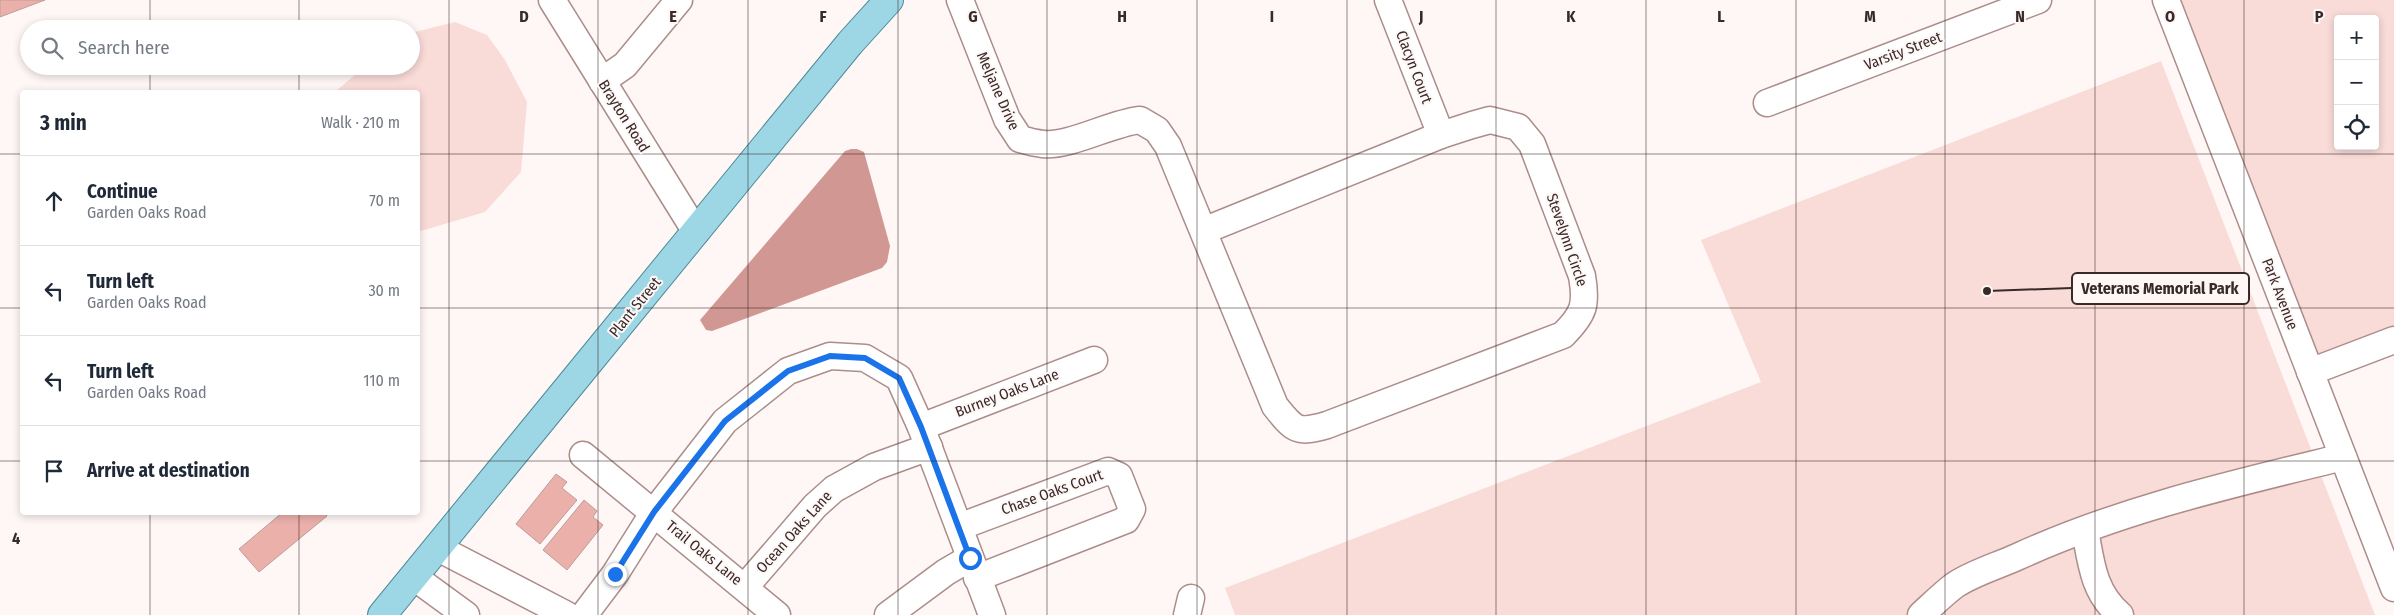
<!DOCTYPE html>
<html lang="en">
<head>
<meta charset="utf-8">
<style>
	body { margin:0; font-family:"Fira Sans Condensed",sans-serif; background:#f2f2f3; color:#1f2937 }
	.controls { position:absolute; right:15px; top:15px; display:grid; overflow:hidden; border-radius:5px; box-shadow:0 2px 8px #0003 }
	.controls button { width:45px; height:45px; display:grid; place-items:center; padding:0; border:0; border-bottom:1px solid #e0e1e3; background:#fff; color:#1f2937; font:25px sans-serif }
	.stop { position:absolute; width:15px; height:15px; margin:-11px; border:4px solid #1a73e8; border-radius:50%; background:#fff }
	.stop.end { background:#1a73e8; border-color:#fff; box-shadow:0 1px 5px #0008 }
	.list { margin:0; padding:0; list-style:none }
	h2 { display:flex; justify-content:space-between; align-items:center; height:65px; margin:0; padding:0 20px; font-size:21px }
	h2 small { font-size:16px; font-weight:400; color:#747a83 }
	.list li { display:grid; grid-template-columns:32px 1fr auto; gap:15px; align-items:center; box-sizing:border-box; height:90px; padding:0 20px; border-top:1px solid #e0e1e3 }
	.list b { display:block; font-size:19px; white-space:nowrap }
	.list p { margin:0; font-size:16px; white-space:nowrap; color:#747a83 }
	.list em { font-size:16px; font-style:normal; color:#747a83 }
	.icon { flex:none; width:28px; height:28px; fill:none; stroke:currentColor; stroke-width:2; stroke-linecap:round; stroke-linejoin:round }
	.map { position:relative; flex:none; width:2394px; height:615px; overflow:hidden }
	.search { position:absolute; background:#fff; box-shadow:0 2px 8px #0003; left:20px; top:20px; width:400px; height:55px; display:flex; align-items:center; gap:12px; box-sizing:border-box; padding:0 18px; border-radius:28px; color:#747a83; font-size:19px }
	.panel { position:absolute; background:#fff; box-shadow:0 2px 8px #0003; left:20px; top:90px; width:400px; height:425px; border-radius:5px }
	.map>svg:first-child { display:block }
</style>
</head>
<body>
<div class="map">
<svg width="2394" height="615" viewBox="0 0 2394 615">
	<rect width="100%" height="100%" fill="#fef7f6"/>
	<!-- green -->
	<g fill="#f9dbd8" fill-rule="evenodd">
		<path d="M2181 0H2394V328L2319 357ZM2338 19H2375V146H2338Z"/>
		<path d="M455 22 487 35 505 60 527 102 521 172 485 212 421 231 418 229V92H335L365 66H411V33Z"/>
		<path d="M2161 61 2375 615H1235L1225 588 1761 382 1701 240Z"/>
	</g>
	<!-- water -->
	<path fill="#d19893" d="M851 149H857L864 152 890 246 887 262 882 268 712 331 706 330 700 320 845 151Z"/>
	<!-- building -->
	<g fill="#ecb0ab" stroke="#bc9d9a">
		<path d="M0 0H45L0 17Z"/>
		<path d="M556 474 567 482 562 488 577 500 540 544 516 524Z"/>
		<path d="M584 500 597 511 593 517 603 525 567 570 543 550Z"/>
		<path d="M283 512H324L327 516 259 572 239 549Z"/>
	</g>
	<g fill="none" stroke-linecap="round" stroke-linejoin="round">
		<!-- minor casing -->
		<g stroke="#ac8d8a" stroke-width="29">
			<g id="minor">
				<path d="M552 0 696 232"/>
				<path d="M960 0 1007 119 1020 139C1027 141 1035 143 1043 144 1069 147 1111 123 1140 120L1157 130 1168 146 1275 406C1294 430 1297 434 1327 425L1563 335C1584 314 1587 305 1582 276L1532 144 1518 127 1490 120 1472 125 1441 135 1203 231"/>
				<path d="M1388 0 1441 135"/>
				<path d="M2166 0 2394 588"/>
				<path d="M602 81 625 65 679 0"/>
				<path d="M1767 103 2038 0"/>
				<path d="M2310 372 2394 340"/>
				<path d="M921 427 1094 360"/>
				<path d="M583 455 777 615"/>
				<path d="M959 527 1108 471 1119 476 1132 509 1126 520 977 578"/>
				<path d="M2085 530C2091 562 2093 592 2120 615"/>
				<path d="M438 548 567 615"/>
				<path d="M414 577 466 615"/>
				<path d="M745 587 815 506 834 489 874 467 929 447"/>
				<path d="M584 615 615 574 654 512 725 421 788 371 830 356 865 358 899 378 921 427 992 615"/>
				<path d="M888 615 946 572 970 558"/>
				<path d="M1187 615 1191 598"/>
				<path d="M1921 615C1932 605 1943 594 1955 585 1973 573 1997 566 2017 557 2122 509 2233 484 2343 457"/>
			</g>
		</g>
		<!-- major casing -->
		<g stroke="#4e8a98" stroke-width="30">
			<path id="major" d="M382 615 850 43 889 0"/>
		</g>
		<!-- minor -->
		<use href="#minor" stroke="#fff" stroke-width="26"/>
		<!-- major -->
		<use href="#major" stroke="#9dd7e5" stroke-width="28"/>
	</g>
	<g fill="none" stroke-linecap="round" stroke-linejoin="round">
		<!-- route -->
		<path stroke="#1a73e8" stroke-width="6" d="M615 574 654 512 725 421 788 371 830 356 865 358 899 378 921 427 970 558"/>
	</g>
	<!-- grid -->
	<path fill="none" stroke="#372a29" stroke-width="1" stroke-opacity="0.55" d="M150 0V29M299 0V29M449 0V615M598 0V615M748 0V615M898 0V615M1047 0V615M1197 0V615M1347 0V615M1496 0V615M1646 0V615M1796 0V615M1945 0V615M2095 0V615M2244 0V615M150 66V92M299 66V92M0 154H22M418 154H2394M0 308H22M418 308H2394M0 461H22M418 461H2394M150 512V615M299 512V615"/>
	<g text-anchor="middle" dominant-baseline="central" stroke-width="4" stroke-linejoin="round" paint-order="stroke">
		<!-- street labels -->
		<g font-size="15" fill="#372a29" stroke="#fef7f6">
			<text transform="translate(1903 51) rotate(-21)">Varsity Street</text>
			<text transform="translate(1414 67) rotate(69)">Clacyn Court</text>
			<text transform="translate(998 91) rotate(66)">Meljane Drive</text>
			<text transform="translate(624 116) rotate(58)">Brayton Road</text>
			<text transform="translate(1567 240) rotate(71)">Stevelynn Circle</text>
			<text transform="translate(2280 294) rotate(69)">Park Avenue</text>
			<text transform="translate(635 307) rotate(-51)">Plant Street</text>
			<text transform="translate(1007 393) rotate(-21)">Burney Oaks Lane</text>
			<text transform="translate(1052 492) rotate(-20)">Chase Oaks Court</text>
			<text transform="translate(794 532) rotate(-48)">Ocean Oaks Lane</text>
			<text transform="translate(704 553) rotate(39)">Trail Oaks Lane</text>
		</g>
	</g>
	<g font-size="16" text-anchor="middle" font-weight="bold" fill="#372a29" stroke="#fef7f6" stroke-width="4" stroke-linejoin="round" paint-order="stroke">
		<text x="524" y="22">D</text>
		<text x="673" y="22">E</text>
		<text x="823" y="22">F</text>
		<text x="973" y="22">G</text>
		<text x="1122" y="22">H</text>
		<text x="1272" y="22">I</text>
		<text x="1421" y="22">J</text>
		<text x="1571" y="22">K</text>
		<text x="1721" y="22">L</text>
		<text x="1870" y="22">M</text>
		<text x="2020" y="22">N</text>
		<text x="2170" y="22">O</text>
		<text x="2319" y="22">P</text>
		<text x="16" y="544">4</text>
	</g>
	<!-- callouts -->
	<path fill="none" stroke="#372a29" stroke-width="2" d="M1987 291L2072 288"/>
	<circle fill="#372a29" stroke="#fef7f6" stroke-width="2" cx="1987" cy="291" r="5"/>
	<rect fill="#fef7f6" stroke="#372a29" stroke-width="2" x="2072" y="273" width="177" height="31" rx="5"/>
	<g font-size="16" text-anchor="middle" font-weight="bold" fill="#372a29">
		<text x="2160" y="294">Veterans Memorial Park</text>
	</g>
</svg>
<div class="controls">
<button>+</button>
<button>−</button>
<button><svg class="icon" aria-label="locate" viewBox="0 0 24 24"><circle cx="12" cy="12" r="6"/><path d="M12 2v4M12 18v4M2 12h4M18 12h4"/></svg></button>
</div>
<div class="stop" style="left:970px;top:558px"></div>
<div class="stop end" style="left:615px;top:574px"></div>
<div class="search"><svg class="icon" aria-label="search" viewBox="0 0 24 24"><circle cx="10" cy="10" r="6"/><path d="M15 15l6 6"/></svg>Search here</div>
<section class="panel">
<h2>3 min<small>Walk · 210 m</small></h2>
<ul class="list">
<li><svg class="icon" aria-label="ahead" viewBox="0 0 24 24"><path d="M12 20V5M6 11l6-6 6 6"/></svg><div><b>Continue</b><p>Garden Oaks Road</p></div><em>70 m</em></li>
<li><svg class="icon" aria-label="left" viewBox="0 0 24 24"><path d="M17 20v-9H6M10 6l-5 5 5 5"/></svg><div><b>Turn left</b><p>Garden Oaks Road</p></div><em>30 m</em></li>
<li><svg class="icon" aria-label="left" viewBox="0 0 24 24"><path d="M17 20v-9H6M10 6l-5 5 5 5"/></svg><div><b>Turn left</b><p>Garden Oaks Road</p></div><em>110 m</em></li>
<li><svg class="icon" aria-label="arrive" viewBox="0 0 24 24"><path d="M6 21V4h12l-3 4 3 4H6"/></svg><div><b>Arrive at destination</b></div></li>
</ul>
</section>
</div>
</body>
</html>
